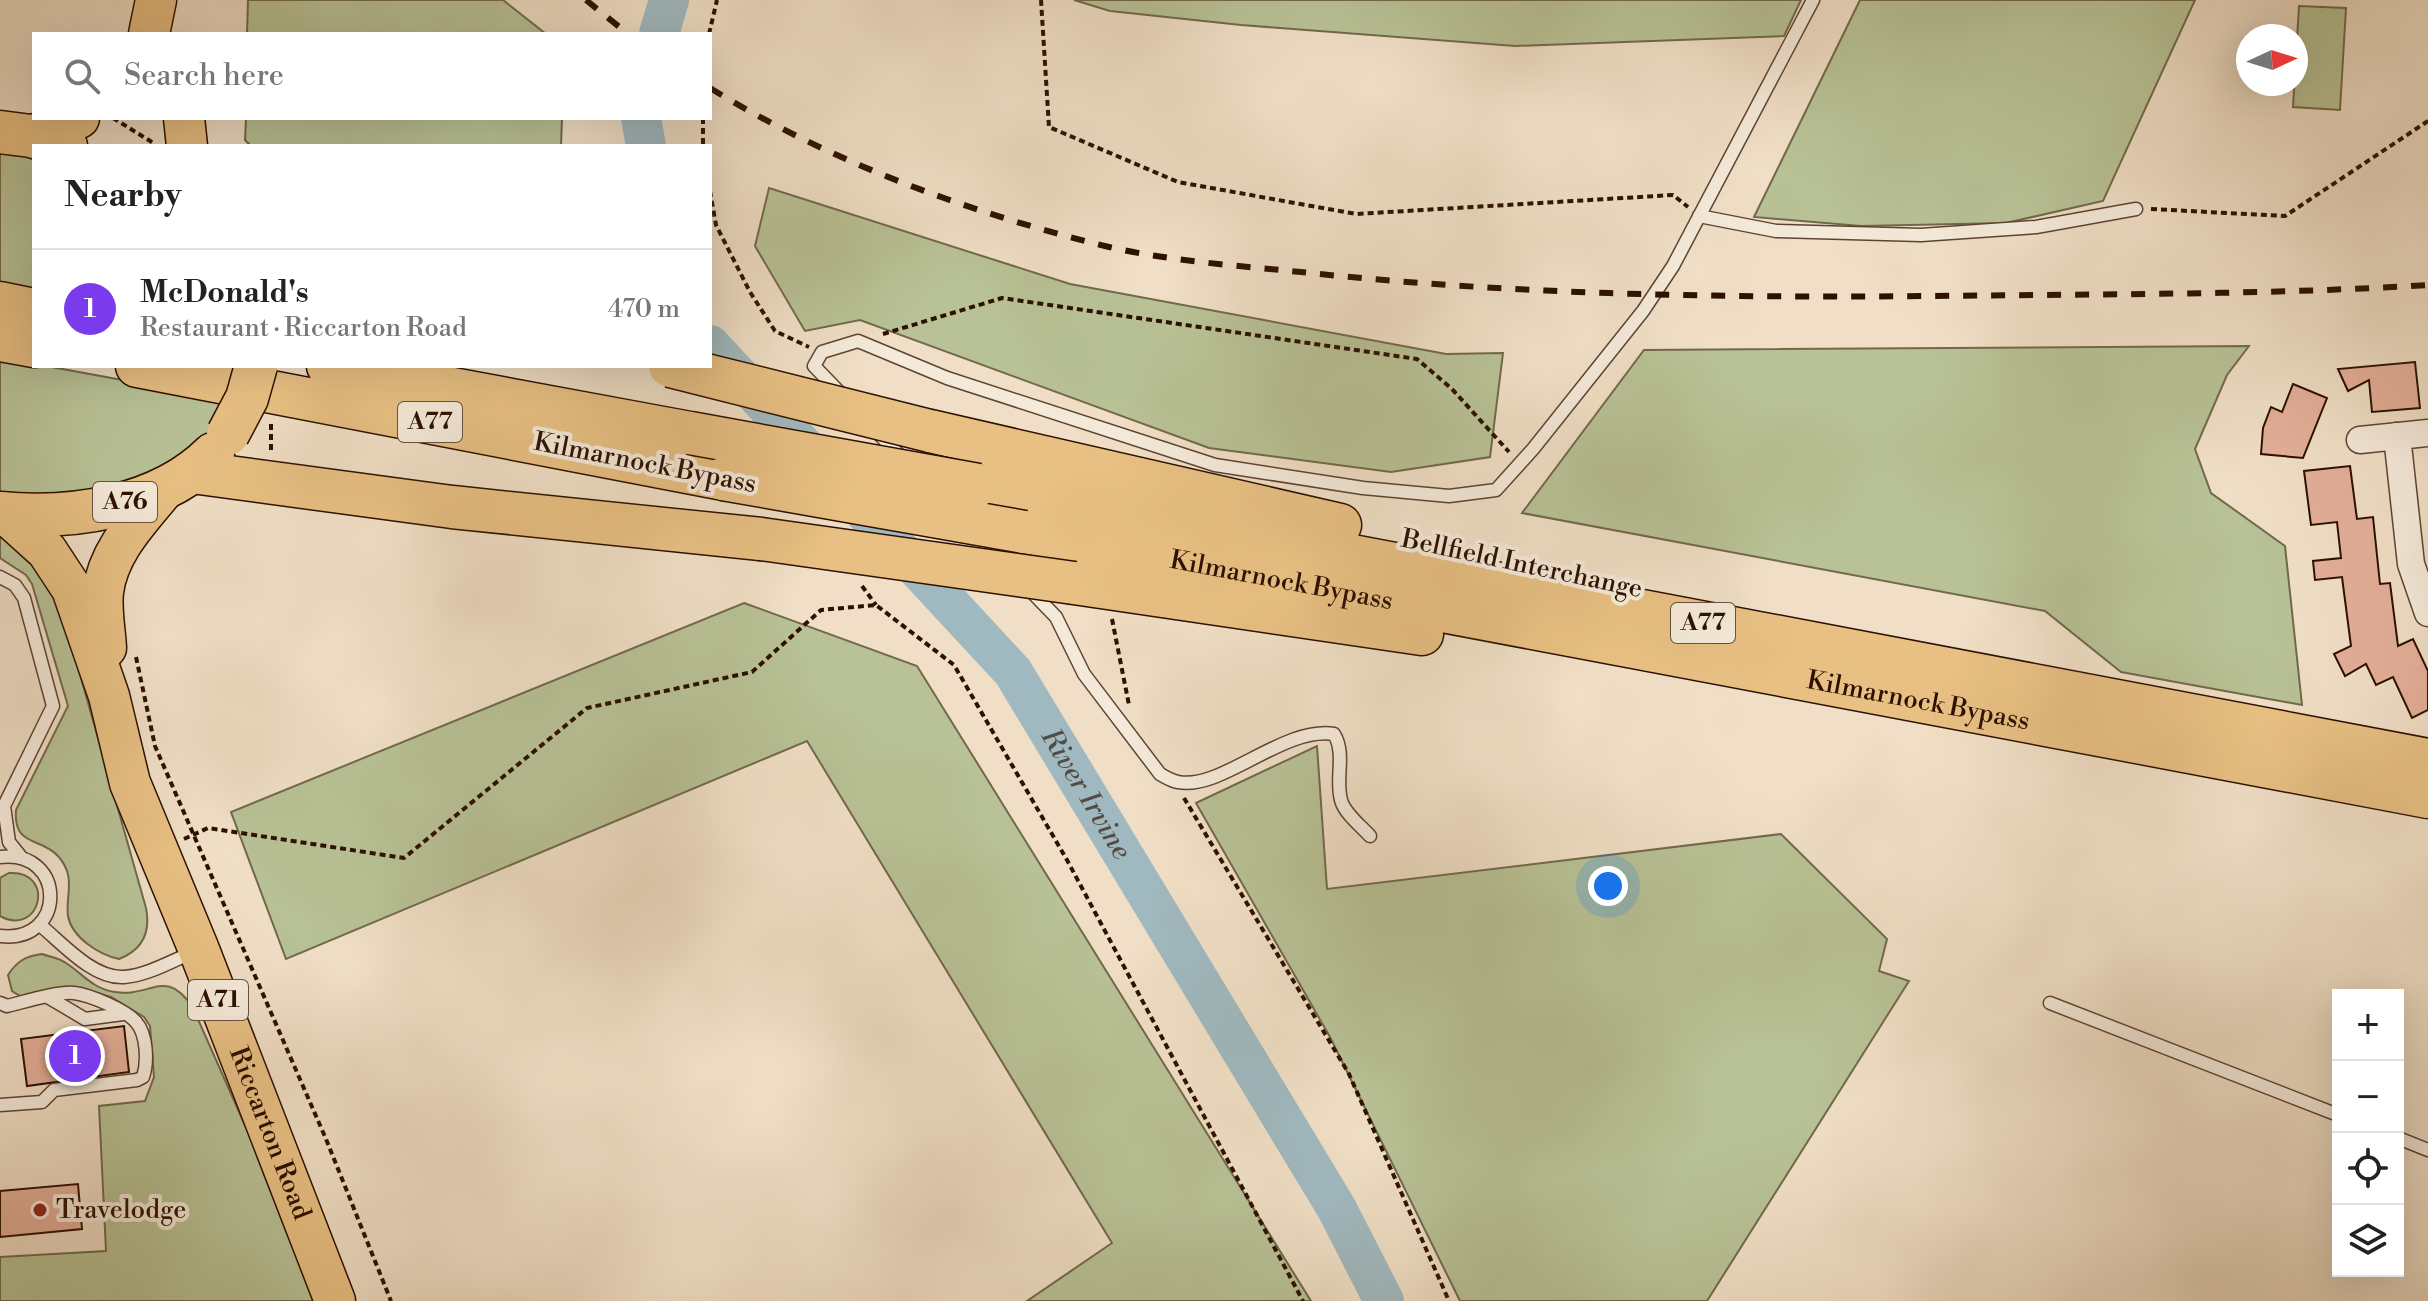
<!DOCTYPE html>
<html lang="en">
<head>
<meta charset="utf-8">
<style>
	body { margin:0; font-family:"Libre Bodoni",serif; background:#f2f2f2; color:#222 }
	.controls { position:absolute; right:24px; bottom:24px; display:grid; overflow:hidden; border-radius:0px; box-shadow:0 8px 32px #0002 }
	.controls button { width:72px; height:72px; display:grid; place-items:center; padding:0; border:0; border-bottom:2px solid #e0e0e0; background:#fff; color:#222; font:40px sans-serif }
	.compass { position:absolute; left:2236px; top:24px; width:72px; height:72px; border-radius:50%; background:#fff; box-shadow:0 8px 32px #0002; rotate:86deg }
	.you { position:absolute; left:1608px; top:886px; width:28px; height:28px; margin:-20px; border:6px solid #fff; border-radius:50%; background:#1a73e8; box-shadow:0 0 0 12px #1a73e833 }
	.badge { display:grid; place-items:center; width:52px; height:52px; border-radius:50%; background:#7c3aed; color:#fff; font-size:26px; font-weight:700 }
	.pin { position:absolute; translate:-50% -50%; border:4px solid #fff; box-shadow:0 2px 8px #0006 }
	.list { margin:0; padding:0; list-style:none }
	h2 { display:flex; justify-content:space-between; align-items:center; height:104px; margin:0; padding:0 32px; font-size:34px }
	h2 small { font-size:26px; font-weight:400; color:#767676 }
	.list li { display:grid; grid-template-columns:52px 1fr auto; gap:24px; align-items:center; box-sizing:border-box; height:120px; padding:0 32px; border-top:2px solid #e0e0e0 }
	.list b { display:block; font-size:30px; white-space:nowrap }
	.list p { margin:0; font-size:26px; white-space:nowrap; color:#767676 }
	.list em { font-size:26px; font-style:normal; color:#767676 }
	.icon { flex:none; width:44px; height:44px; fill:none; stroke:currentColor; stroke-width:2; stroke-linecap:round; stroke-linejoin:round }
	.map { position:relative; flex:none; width:2428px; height:1301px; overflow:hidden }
	.search { position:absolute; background:#fff; box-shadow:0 8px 32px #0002; left:32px; top:32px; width:680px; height:88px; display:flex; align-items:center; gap:20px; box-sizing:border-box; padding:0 28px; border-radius:0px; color:#767676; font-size:30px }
	.panel { position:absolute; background:#fff; box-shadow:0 8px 32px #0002; left:32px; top:144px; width:680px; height:224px; border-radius:0px }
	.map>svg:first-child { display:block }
</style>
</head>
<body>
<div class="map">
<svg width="2428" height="1301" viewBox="0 0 2428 1301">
	<rect width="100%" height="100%" fill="#f0dfc6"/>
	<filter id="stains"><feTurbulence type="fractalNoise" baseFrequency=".0025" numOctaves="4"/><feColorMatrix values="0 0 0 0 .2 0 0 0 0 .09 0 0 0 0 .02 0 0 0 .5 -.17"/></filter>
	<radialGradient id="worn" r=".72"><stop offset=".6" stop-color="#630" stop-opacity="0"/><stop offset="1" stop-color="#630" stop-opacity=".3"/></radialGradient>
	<!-- green -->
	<g fill="#b8c296" stroke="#72694b" stroke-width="2">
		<path d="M248 0H503L546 34H247Z"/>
		<path d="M1074 0H1801L1784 36 1515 46 1241 25 1110 11Z"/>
		<path d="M1860 0H2195L2103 201 2006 223 1861 226 1754 217Z"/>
		<path d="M2299 6 2346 8 2340 110 2293 107Z"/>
		<path d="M246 118H562L561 146H251L245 140Z"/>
		<path d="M0 152 34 158V297L0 291Z"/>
		<path d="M769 188 1070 284 1446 354 1503 353 1490 457 1391 472 1209 448 860 320 805 331 755 246Z"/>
		<path d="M2249 346 2227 375 2195 449 2211 493 2285 546 2302 705 2121 672 2045 611 1522 513 1644 350Z"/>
		<path d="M0 358 34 366H46L232 400 221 423 190 458 131 485 81 494H0Z"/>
		<path d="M0 535 55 586 146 908C151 933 142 950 119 959 100 955 72 938 68 916 65 896 77 877 58 856 41 837 13 847 16 810L68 706 32 584 26 575 0 558Z"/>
		<path d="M744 603 917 666 1311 1301H1027L1112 1243 807 741 286 959 231 812Z"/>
		<path d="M1317 746 1327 889 1781 834 1887 939 1879 971 1909 981 1707 1301H1460L1330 1037 1196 803Z"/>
		<path d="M9 873C56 870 41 938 0 916V878Z"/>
		<path d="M42 954C50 957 59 958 66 963 83 974 93 989 115 992 151 998 166 966 193 1008L267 1175 317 1301H0V1257L106 1251 99 1106 145 1101 154 1077 150 1026 144 1017 111 997 82 989 64 987 20 996 12 991 8 975C17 961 26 956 42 954Z"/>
	</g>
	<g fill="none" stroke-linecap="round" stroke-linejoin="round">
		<!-- river -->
		<g stroke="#a0b9c0" stroke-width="40">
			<path d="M659 34 669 0"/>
			<path d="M641 118 646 146"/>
			<path id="s1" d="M710 345 1013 672 1337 1209 1384 1301"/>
		</g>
	</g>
	<!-- building -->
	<g fill="#e4af99" stroke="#2c1000" stroke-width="2">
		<path d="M2415 362 2420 408 2372 412 2369 380 2348 391 2338 369Z"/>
		<path d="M2293 384 2327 398 2303 458 2261 454 2263 428 2271 407 2282 412Z"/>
		<path d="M2350 466 2357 519 2373 517 2380 584 2390 583 2398 646 2413 639 2428 671V710L2412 718 2393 677 2376 685 2366 664 2345 676 2334 654 2351 646 2342 577 2315 580 2313 561 2341 558 2337 522 2311 525 2304 471Z"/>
		<path d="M124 1026 129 1072 27 1086 21 1039Z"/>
		<path d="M78 1184 82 1229 0 1237V1191Z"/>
	</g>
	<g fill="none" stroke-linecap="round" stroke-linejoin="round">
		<!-- service casing -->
		<g stroke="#5d4432" stroke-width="15">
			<g id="service">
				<path d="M1699 216 1776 231 1921 235 2036 227 2136 209"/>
				<path d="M843 396 814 366 822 352 858 341 947 378 1215 465 1363 488 1449 496 1496 490 1533 449 1643 311 1673 266 1813 0"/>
				<path d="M875 430 904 460"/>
				<path d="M0 577 15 585 24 598 53 706 4 806 9 842 21 857"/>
				<path d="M1028 588 1056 617 1084 674 1160 774C1165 777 1172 781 1178 782 1221 791 1283 726 1334 734 1346 754 1335 778 1341 800 1344 813 1361 826 1370 836"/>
				<path d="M0 857C67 849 67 944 0 936"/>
				<path d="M40 925C62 943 93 979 124 977 149 975 173 960 196 951"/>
				<path d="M48 997 85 1019 123 1014"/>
				<path d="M0 1003 7 1006C24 1002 58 991 74 993 90 995 126 1010 136 1022 147 1034 148 1062 143 1077L137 1080 54 1090 42 1102 0 1105"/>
				<path d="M2050 1003 2338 1115"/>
				<path d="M2398 1138 2428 1150"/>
			</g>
		</g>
		<!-- minor casing -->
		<g stroke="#5d4432" stroke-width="29">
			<g id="minor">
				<path d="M2397 436 2411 564 2428 613"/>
				<path d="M2360 440 2428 433"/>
			</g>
		</g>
		<!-- primary casing -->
		<g stroke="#2c1000" stroke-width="43">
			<g id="primary">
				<path d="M149 34 156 0"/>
				<path d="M184 118 187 146"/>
				<path d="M31 136 79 118"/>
				<path id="s2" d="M5 513 47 551 72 589 109 696 130 783 199 950 335 1301"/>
				<path d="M106 648C105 630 101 610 103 592 108 550 141 518 166 487"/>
			</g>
		</g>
		<!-- trunk casing -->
		<g stroke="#2c1000" stroke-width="45">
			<g id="trunk">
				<path d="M0 132 31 136 66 146"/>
				<path d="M0 303 34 310"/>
				<path d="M0 340 34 346"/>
				<path d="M137 366 723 479"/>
				<path d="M328 366 690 433"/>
				<path d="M930 431 1340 525"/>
				<path d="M192 472 452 507 761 539"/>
				<path d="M978 485 2428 760"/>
				<path d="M0 513C72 520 160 507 213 454"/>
				<path id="s3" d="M1024 532 2428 797"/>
				<path d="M1074 583 1422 634"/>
			</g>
		</g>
		<!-- path -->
		<g stroke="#2c1000" stroke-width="4" stroke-dasharray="6 4" stroke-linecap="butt">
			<path d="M1041 0 1049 127 1178 182 1356 214 1673 195 1688 207"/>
			<path d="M709 34 717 0"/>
			<path d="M113 118 155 144"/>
			<path d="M703 118V146"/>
			<path d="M710 191 716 225 750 292 775 331 809 347"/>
			<path d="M2151 209 2285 216 2428 121"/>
			<path d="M883 334 1002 298 1417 359 1452 389 1509 452"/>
			<path d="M271 424V451"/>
			<path d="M862 586 876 605"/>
			<path d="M1112 619 1129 705"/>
			<path d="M136 657 155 746 326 1139 391 1301"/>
			<path d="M1184 798 1349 1074 1449 1301"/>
			<path d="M184 839 208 828 404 858 587 708 752 672 821 610 876 605 954 665 1067 860 1303 1301"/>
		</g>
		<!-- service -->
		<use href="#service" stroke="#f5eada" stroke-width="12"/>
		<!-- minor -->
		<use href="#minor" stroke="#f5eada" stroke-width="26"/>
		<!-- primary -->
		<use href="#primary" stroke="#e8c083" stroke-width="40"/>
		<!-- trunk -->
		<use href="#trunk" stroke="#e8c083" stroke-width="42"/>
		<!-- rail -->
		<g stroke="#2c1000" stroke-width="6" stroke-dasharray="14 14" stroke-linecap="butt">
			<path d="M586 0 628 34"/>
			<path d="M710 88C832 163 970 213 1109 247 1175 262 1244 266 1310 273 1518 295 1726 298 1935 296 2099 294 2264 295 2428 285"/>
		</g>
		<!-- trunk-bridge casing -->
		<g stroke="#2c1000" stroke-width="45" stroke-linecap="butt">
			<g id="trunk-bridge">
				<path d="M670 366 930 431"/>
				<path d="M690 433 978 485"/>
				<path d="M228 434 247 398 256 366"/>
				<path d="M723 479 1024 532"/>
				<path d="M761 539 1074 583"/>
			</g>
		</g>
		<!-- trunk-bridge -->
		<use href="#trunk-bridge" stroke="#e8c083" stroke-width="42"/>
	</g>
	<!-- markers -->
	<circle fill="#8f2418" stroke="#f5eada" stroke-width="3" cx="40" cy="1210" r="8"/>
	<g text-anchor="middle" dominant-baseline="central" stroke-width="8" stroke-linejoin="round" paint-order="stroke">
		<!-- shield labels -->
		<g fill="#f5eada" stroke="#685141" stroke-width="2">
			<rect x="398" y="402" width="64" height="40" rx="6"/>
			<rect x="93" y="482" width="64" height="40" rx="6"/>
			<rect x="1671" y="603" width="64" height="40" rx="6"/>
			<rect x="188" y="980" width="60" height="40" rx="6"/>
		</g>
		<g font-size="24" font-weight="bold" fill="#2c1000">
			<text x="430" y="422">A77</text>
			<text x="125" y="502">A76</text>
			<text x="1703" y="623">A77</text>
			<text x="218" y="1000">A71</text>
		</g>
		<!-- street labels -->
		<g font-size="26" fill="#2c1000" stroke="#f5eada">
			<text transform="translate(645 463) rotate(11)">Kilmarnock Bypass</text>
			<text transform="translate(1522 564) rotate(12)">Bellfield Interchange</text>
			<text stroke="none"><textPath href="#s3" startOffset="262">Kilmarnock Bypass</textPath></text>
			<text stroke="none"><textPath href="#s3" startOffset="910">Kilmarnock Bypass</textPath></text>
			<text stroke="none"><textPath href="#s2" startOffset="682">Riccarton Road</textPath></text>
		</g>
		<!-- poi labels -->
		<g font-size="26" fill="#2c1000" stroke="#f5eada" text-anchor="start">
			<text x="56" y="1210">Travelodge</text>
		</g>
		<!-- water labels -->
		<g font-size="28" font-style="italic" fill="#554b43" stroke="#f5eada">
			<text stroke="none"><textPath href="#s1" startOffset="588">River Irvine</textPath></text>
		</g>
	</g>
	<rect width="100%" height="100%" filter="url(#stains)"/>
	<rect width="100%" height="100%" fill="url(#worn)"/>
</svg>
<div class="controls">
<button>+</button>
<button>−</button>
<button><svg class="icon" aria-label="locate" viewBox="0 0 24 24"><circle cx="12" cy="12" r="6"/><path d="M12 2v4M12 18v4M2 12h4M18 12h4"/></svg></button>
<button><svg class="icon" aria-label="layers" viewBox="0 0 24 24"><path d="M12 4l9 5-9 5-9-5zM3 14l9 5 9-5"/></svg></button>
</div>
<svg class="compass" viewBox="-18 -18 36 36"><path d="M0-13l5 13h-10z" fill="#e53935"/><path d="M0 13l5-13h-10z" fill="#767676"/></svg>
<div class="you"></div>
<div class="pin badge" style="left:75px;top:1056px">1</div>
<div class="search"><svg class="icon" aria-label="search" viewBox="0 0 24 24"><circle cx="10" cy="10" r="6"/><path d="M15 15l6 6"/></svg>Search here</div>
<section class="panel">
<h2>Nearby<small></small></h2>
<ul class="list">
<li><span class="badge">1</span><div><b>McDonald's</b><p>Restaurant · Riccarton Road</p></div><em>470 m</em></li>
</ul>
</section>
</div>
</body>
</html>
